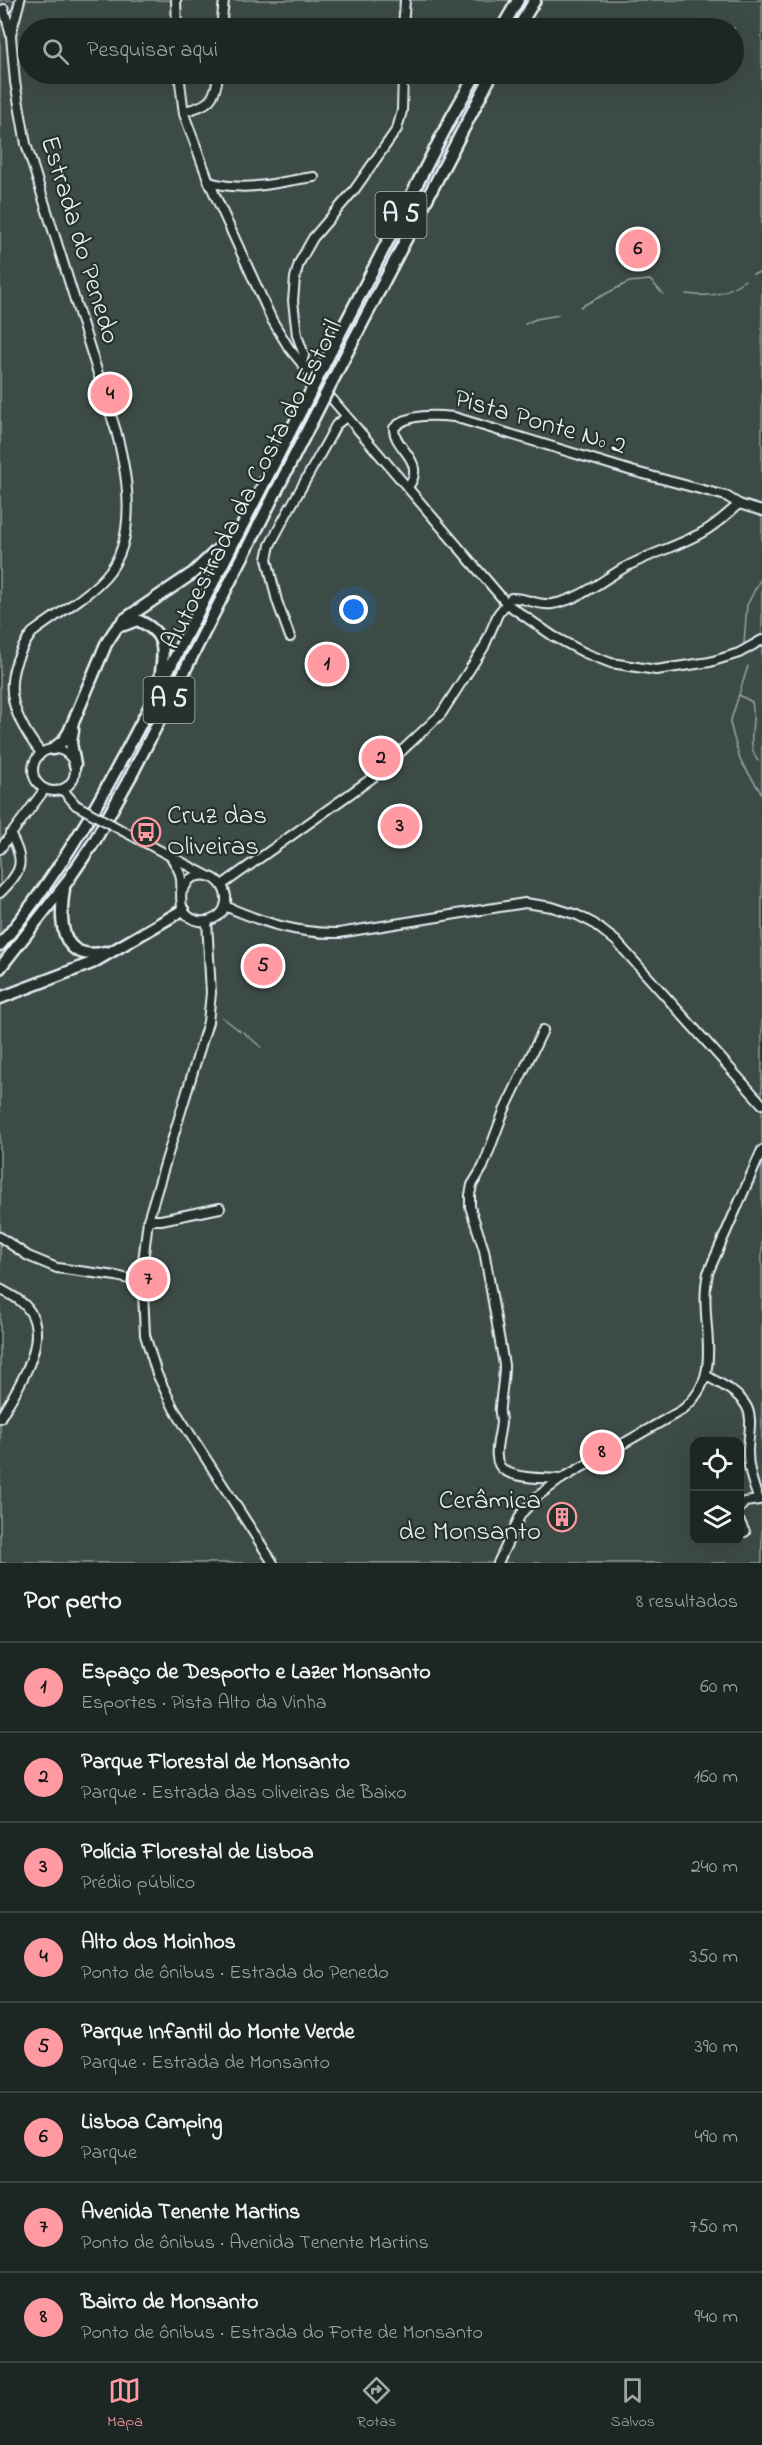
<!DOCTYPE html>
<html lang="pt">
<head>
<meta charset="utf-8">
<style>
	body { margin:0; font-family:"Indie Flower",sans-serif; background:#29322f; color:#f1f3f6 }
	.controls { position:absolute; right:18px; bottom:18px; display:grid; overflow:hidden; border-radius:12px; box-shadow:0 6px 24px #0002 }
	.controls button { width:54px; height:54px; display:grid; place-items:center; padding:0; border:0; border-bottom:2px solid #3a4340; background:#1c2622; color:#f1f3f6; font:30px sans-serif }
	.you { position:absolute; left:354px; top:610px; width:21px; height:21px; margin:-15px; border:4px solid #fff; border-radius:50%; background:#1a73e8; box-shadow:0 0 0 9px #1a73e833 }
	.badge { display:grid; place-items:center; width:39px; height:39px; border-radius:50%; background:#ff9aa2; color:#111; font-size:20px; font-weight:700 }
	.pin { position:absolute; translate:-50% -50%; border:3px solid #fff; box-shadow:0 2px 6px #0006 }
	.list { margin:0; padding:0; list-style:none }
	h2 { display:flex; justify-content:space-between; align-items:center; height:78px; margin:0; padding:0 24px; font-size:26px }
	h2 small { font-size:20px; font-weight:400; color:#a0a5a5 }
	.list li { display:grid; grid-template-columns:39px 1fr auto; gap:18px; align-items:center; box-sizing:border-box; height:90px; padding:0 24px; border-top:2px solid #3a4340 }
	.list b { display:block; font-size:22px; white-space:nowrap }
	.list p { margin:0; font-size:20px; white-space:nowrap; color:#a0a5a5 }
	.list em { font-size:20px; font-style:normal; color:#a0a5a5 }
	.icon { flex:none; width:33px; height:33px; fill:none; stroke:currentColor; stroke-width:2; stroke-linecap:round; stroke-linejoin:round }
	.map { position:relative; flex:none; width:762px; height:1563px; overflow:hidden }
	.search { position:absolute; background:#1c2622; box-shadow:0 6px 24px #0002; left:18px; right:18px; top:18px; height:66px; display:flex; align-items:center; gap:15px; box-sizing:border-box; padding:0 21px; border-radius:33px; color:#a0a5a5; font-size:22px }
	.sheet { height:798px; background:#1c2622 }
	nav { display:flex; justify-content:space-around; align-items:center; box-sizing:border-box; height:84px; border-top:2px solid #3a4340; background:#1c2622; font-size:16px; color:#a0a5a5 }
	nav a { display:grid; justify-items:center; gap:3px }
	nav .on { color:#ff9aa2 }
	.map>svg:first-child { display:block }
</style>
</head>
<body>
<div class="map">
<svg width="762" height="1563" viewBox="0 0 762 1563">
	<rect width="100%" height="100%" fill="#26332d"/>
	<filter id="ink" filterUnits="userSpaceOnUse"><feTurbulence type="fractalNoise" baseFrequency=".0167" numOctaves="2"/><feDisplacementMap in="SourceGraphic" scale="12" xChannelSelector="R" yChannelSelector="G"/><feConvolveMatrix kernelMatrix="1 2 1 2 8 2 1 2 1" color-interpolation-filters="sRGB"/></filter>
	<g filter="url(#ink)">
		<!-- green -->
		<path fill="#3e4b47" stroke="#939ea0" stroke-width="1.5" fill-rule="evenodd" d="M0 0H762V1563H0ZM28 28H734V74H28ZM694 1442H740V1540H694Z"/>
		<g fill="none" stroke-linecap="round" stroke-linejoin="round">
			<!-- stream -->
			<g stroke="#98a3a5" stroke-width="1.5">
				<path d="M753 274 762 272"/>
				<path d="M686 294C714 297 721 296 745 280"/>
				<path d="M580 307 629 282 650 280 663 294"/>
				<path d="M525 324 536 319 559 315"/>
				<path d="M744 643 747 605 762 576"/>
				<path d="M748 666 730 723 740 760 762 794"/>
				<path d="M739 695 752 702C757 722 745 744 758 761"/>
				<path d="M222 1017 240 1031"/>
				<path d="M243 1032 261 1047"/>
			</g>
			<!-- minor casing -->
			<g stroke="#e8f1f8" stroke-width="12">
				<g id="minor">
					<path d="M176 0 177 28"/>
					<path d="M4 9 11 36 15 82 26 144 116 431C128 476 139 540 105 577 85 599 55 615 32 633 0 677 8 711 41 753"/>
					<path d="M221 28 224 0"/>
					<path d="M403 28 405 0"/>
					<path d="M11 34 20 0"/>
					<path d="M179 74 184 114 209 182 272 320 289 348 308 371 507 604 553 636 585 653 611 663 656 670 710 662 739 653 762 640"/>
					<path d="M184 111C209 106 216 99 218 74"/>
					<path d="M209 182C250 193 274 182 314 177"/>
					<path d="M302 364 304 355 297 335 293 301 295 278 299 263 313 238 355 189 397 129 402 111 403 74"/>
					<path d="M408 487C428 461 393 448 394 428 408 413 435 415 454 417L632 471 726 496 739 504 762 511"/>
					<path d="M290 637 277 601 267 559 270 545 286 515 328 440 336 425 346 417"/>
					<circle cx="54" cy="770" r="21"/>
					<path d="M62 789 76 805"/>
					<path d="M125 832 206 875"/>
					<path d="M0 849 45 789"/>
					<path d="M171 857C174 862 178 868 180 874 185 890 173 911 195 920 201 922 207 922 213 919 241 906 220 863 190 879L181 893"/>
					<path d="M222 885 375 776 441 714 484 647 498 614 511 598C525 597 537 606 552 604 579 600 600 582 622 569 648 554 677 547 703 532 716 525 727 514 739 504"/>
					<path d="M0 893C22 871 26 862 10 834"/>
					<path d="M225 906C262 922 297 934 339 933L525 903 552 907 577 915 593 923 616 941 762 1104"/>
					<path d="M207 921 211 993 208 1022 148 1220 142 1270 145 1335 157 1374 174 1409 273 1563"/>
					<path d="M543 1030 504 1111 483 1167 472 1185 470 1195V1207L484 1250 504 1365C504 1380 501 1393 500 1407 499 1412 501 1417 501 1421 501 1435 489 1461 505 1471 520 1479 544 1478 561 1479"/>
					<path d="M148 1220H161L220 1208"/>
					<path d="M0 1237 28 1256 57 1268 116 1276 142 1282"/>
					<path d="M0 1289C7 1293 14 1296 20 1301 59 1330 17 1389 0 1418"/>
					<path d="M707 1376C720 1384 736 1391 745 1404 755 1418 747 1438 748 1454 748 1470 753 1485 759 1500L745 1502 740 1508"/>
					<path d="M740 1522 745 1532"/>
					<path d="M498 1563 521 1514 538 1496 561 1479 682 1410C728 1373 697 1324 708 1273L762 1150"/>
				</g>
			</g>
			<!-- highway casing -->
			<g stroke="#e8f1f8" stroke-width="15">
				<g id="highway">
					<path d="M502 28 518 0"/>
					<path d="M518 28 535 0"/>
					<path d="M328 357 451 118 476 74"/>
					<path d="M339 368 492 74"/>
					<path d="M124 625 137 620C168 633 164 651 160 679"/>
					<path d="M73 730 71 743 75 765"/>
					<path d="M53 749 63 741 69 732 106 644 115 630 125 619 193 573 235 533"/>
					<path d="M64 889C59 921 60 963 105 952"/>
					<path d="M0 945C71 861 120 765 170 667 214 581 258 495 302 409"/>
					<path d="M0 968 64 886 94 842 134 770 314 417"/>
					<path d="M0 998 92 963 183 910"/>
				</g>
			</g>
			<!-- minor -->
			<use href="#minor" stroke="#26332d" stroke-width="8"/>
			<!-- highway -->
			<use href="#highway" stroke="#26332d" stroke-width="10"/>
			<!-- minor-bridge casing -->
			<g stroke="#e8f1f8" stroke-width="12" stroke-linecap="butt">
				<path id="minor-bridge" d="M76 805 125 832"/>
			</g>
			<!-- highway-bridge casing -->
			<g stroke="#e8f1f8" stroke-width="15" stroke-linecap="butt">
				<g id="highway-bridge">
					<path d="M302 409 328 357"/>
					<path d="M314 417 339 368"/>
				</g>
			</g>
			<!-- minor-bridge -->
			<use href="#minor-bridge" stroke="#26332d" stroke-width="8"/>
			<!-- highway-bridge -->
			<use href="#highway-bridge" stroke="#26332d" stroke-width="10"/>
		</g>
	</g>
	<!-- icons -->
	<defs>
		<g id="bus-ring" transform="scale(1.5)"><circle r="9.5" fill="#26332d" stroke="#ff9aa2" stroke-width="1.5"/><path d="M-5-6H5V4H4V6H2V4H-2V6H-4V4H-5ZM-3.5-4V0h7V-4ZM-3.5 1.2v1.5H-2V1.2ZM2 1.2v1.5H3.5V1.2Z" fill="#ff9aa2"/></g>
		<g id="building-ring" transform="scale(1.5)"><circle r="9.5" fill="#26332d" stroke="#ff9aa2" stroke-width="1.5"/><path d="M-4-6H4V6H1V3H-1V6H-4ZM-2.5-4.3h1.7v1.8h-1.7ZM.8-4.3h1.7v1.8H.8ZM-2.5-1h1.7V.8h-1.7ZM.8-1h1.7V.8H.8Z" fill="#ff9aa2"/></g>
	</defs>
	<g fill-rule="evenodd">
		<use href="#bus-ring" x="146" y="832"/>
		<use href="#building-ring" x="562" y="1517"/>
	</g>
	<g text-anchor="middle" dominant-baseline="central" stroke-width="4.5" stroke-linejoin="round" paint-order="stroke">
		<!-- shield labels -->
		<g fill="#26332d" stroke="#aeb8bb" stroke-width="1.5">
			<rect x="375.5" y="192" width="51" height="46" rx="4.5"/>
			<rect x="143.5" y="677" width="51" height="46" rx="4.5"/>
		</g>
		<g font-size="26" font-weight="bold" fill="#e8f1f8">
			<text x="401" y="215">A 5</text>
			<text x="169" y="700">A 5</text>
		</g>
		<!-- street labels -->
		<g font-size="27" fill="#e8f1f8" stroke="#26332d">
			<text transform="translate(79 240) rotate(73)">Estrada do Penedo</text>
			<text transform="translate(540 423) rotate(16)">Pista Ponte Nº 2</text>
			<text transform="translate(253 485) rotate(-63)">Autoestrada da Costa do Estoril</text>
		</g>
		<!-- poi labels -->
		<g font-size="27" fill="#e8f1f8" stroke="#26332d" text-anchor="start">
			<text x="167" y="816">Cruz das<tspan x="167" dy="31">Oliveiras</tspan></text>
			<text x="541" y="1501" text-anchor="end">Cerâmica<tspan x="541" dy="31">de Monsanto</tspan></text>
		</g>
	</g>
</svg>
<div class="controls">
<button><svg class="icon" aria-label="locate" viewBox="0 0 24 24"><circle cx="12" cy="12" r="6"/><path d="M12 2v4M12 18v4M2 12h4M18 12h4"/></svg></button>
<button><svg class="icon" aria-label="layers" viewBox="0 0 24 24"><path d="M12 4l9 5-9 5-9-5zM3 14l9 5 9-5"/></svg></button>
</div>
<div class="you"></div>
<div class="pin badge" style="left:327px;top:664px">1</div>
<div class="pin badge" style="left:381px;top:758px">2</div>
<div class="pin badge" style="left:400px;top:826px">3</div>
<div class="pin badge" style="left:110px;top:394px">4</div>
<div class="pin badge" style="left:263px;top:966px">5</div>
<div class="pin badge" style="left:638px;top:249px">6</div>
<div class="pin badge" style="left:148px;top:1279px">7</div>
<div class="pin badge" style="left:602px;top:1452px">8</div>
<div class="search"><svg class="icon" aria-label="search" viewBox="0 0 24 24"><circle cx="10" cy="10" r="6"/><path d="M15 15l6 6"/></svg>Pesquisar aqui</div>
</div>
<section class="sheet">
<h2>Por perto<small>8 resultados</small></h2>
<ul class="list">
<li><span class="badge">1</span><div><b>Espaço de Desporto e Lazer Monsanto</b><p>Esportes · Pista Alto da Vinha</p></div><em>60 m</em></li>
<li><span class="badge">2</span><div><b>Parque Florestal de Monsanto</b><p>Parque · Estrada das Oliveiras de Baixo</p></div><em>160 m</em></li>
<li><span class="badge">3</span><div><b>Polícia Florestal de Lisboa</b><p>Prédio público</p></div><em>240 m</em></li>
<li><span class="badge">4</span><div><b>Alto dos Moinhos</b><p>Ponto de ônibus · Estrada do Penedo</p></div><em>350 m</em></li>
<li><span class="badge">5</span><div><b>Parque Infantil do Monte Verde</b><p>Parque · Estrada de Monsanto</p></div><em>390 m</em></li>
<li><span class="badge">6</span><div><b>Lisboa Camping</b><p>Parque</p></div><em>490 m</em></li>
<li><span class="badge">7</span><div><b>Avenida Tenente Martins</b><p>Ponto de ônibus · Avenida Tenente Martins</p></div><em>750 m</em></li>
<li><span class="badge">8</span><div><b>Bairro de Monsanto</b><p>Ponto de ônibus · Estrada do Forte de Monsanto</p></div><em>940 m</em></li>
</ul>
</section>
<nav>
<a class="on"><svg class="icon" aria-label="map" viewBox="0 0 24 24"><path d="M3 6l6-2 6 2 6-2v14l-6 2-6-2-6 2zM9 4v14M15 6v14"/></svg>Mapa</a>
<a><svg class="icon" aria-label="directions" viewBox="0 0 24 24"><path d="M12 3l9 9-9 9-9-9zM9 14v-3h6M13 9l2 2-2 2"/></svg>Rotas</a>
<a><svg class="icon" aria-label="saved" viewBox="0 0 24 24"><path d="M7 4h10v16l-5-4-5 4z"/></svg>Salvos</a>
</nav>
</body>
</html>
